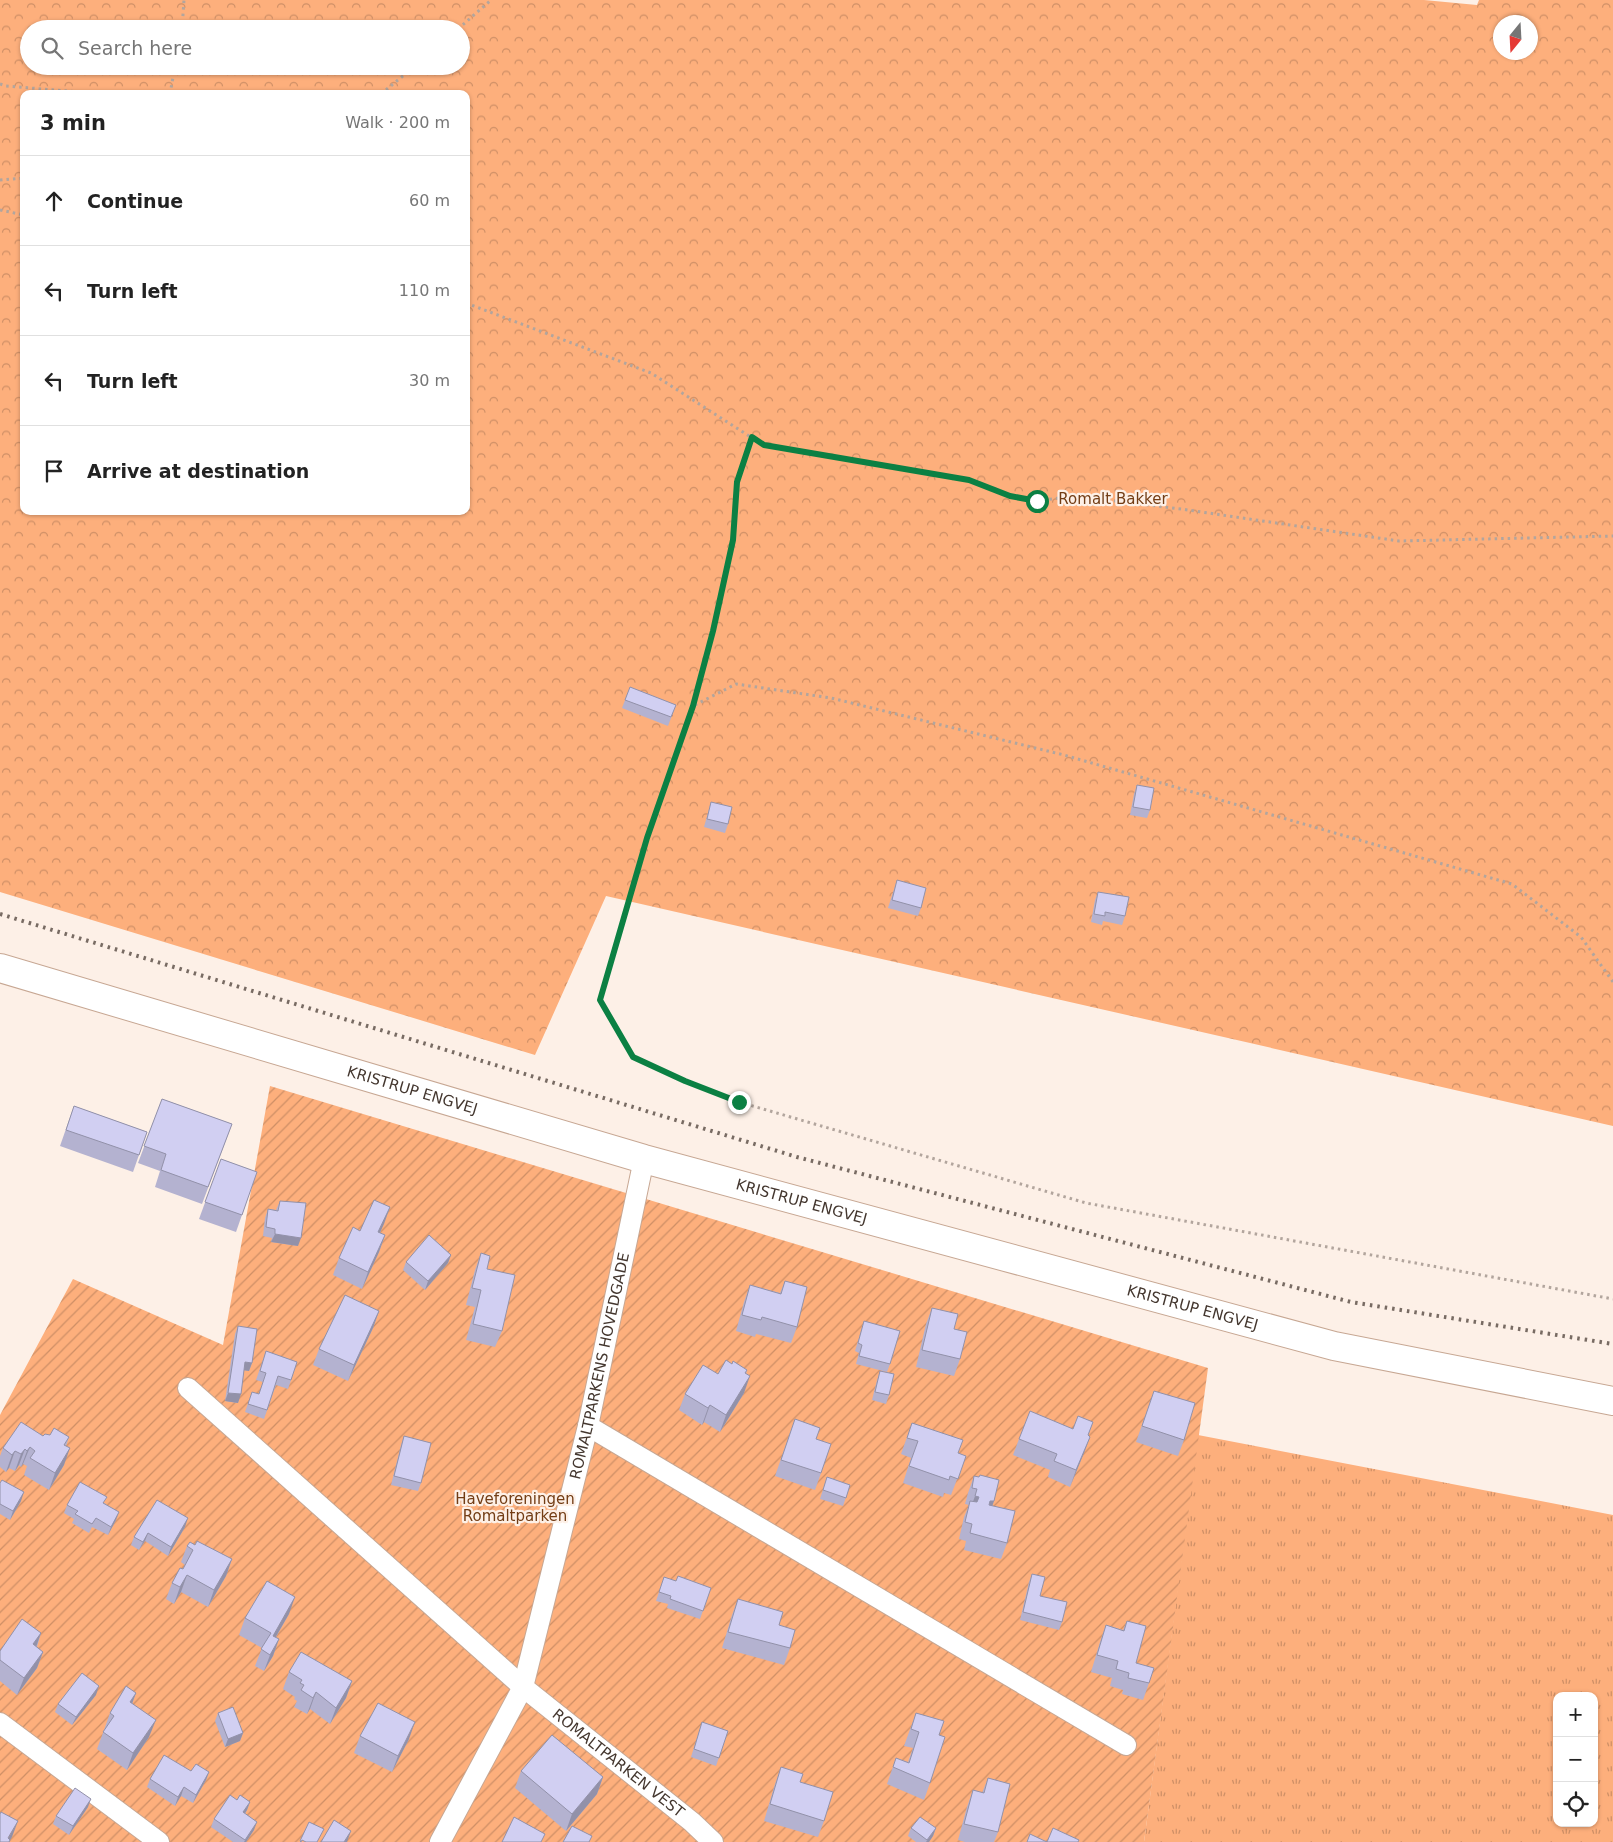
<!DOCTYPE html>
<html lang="en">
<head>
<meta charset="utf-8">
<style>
	body { margin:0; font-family:"DejaVu Sans",sans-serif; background:#f2f2f2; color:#222 }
	.controls { position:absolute; right:15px; bottom:15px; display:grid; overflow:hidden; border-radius:10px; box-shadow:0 1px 4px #0004 }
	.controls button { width:45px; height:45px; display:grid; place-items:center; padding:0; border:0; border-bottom:1px solid #e0e0e0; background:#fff; color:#222; font:25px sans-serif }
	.compass { position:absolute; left:1493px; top:15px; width:45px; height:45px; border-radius:50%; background:#fff; box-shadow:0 1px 4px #0004; rotate:198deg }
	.stop { position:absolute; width:15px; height:15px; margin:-11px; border:4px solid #0b8043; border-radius:50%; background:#fff }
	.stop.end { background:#0b8043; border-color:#fff; box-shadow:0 1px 5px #0008 }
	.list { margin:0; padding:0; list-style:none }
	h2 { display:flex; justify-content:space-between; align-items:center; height:65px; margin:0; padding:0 20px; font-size:21px }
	h2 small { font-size:16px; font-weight:400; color:#767676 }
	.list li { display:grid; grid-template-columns:32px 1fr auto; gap:15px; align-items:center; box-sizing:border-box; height:90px; padding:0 20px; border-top:1px solid #e0e0e0 }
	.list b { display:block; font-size:19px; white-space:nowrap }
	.list em { font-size:16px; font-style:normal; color:#767676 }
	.icon { flex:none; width:28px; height:28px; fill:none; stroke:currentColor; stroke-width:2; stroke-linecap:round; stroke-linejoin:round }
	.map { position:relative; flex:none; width:1613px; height:1842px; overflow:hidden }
	.search { position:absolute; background:#fff; box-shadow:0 1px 4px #0004; left:20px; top:20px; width:450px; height:55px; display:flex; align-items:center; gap:12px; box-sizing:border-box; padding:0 18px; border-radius:28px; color:#767676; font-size:19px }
	.panel { position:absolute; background:#fff; box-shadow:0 1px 4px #0004; left:20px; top:90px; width:450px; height:425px; border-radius:10px }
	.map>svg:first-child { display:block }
</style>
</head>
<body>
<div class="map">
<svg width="1613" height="1842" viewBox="0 0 1613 1842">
	<defs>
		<pattern id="grass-tufts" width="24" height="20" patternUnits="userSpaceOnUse" patternTransform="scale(1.25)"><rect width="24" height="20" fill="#fdaf7c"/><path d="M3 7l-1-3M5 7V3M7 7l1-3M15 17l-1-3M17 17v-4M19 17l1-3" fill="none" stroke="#ce8f66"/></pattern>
		<pattern id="forest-crowns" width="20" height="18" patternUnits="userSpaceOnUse" patternTransform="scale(1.25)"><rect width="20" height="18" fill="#fdaf7c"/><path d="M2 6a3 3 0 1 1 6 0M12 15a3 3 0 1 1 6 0" fill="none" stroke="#ce8f66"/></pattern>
		<pattern id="garden-furrows" width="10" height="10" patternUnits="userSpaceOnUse" patternTransform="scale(1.25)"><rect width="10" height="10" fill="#fdaf7c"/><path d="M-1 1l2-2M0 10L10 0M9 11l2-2" fill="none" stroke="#ce8f66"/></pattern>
	</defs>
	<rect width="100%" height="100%" fill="#fdf0e7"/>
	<!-- grass -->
	<path fill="url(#grass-tufts)" fill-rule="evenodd" d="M1198 1435 1613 1515V1842H1144ZM1557 1696H1594V1823H1557Z"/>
	<!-- forest -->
	<path fill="url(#forest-crowns)" fill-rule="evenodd" d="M0 0H1424L1477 5 1479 0H1613V1126L606 896 535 1055 0 892ZM1500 22H1530V52H1500ZM29 29H461V66H29ZM24 94H466V511H24Z"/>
	<!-- garden -->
	<path fill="url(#garden-furrows)" d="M270 1086 1208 1368 1144 1842H0V1415L73 1279 223 1345Z"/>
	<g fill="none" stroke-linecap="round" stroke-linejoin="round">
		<!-- lane casing -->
		<g stroke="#c7a793" stroke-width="22">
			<g id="lane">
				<path id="s1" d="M188 1388 523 1687 692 1822 713 1842"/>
				<path d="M588 1426 1126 1745"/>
				<path d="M0 1723 159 1842"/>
				<path id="s2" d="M440 1842 523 1687 588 1426 644 1159"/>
			</g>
		</g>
		<!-- street casing -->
		<g stroke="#c7a793" stroke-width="30">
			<g id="street">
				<path id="s3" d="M0 968 644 1159 1334 1346 1613 1401"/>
			</g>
		</g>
		<!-- path -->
		<g stroke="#b2a59d" stroke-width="3" stroke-dasharray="2.5 4" stroke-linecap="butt">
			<path d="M182 29 184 0"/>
			<path d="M458 29 491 0"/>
			<path d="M0 84 6 86 103 94"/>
			<path d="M170 94 175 66"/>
			<path d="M381 94 415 66"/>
			<path d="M0 180 24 178"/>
			<path d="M0 210 24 215"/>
			<path d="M466 303 651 373 763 445 969 480 1010 496 1037 501 1074 496 1181 509 1399 541 1613 536"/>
			<path d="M693 706 713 631 733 540 737 482 751 437"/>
			<path d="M1613 982 1581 937 1512 884 1064 755 831 698 736 684 693 706 647 838 600 1000 633 1057 685 1081 739 1102 1086 1203 1613 1299"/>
		</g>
		<!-- lane -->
		<use href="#lane" stroke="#fff" stroke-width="20"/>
		<!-- street -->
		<use href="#street" stroke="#fff" stroke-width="28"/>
		<!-- rail -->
		<path stroke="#786b63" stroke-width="4" stroke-dasharray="2.5 5" stroke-linecap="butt" d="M0 914 797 1157 1351 1302 1613 1344"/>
	</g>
	<!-- wall -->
	<g fill="#b4b2d0">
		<path d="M630 687 676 705 668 726 622 708Z"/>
		<path d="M1137 785 1150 810 1147 818 1130 815 1134 794Z"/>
		<path d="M711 802 728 824 725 833 704 827Z"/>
		<path d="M897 880 921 908 918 916 888 908Z"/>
		<path d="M1098 892 1125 916 1122 925 1103 921 1102 925 1091 922 1095 900Z"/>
		<path d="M162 1099 232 1124 202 1204 155 1187 160 1171 138 1163Z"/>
		<path d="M74 1106 147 1132 133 1172 60 1146Z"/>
		<path d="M221 1159 257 1172 236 1232 199 1219Z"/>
		<path d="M280 1201 298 1246 271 1242 272 1238 263 1236 265 1218 268 1209 276 1210Z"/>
		<path d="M390 1207 380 1233 385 1235 379 1252 362 1289 333 1275 339 1258 360 1231Z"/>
		<path d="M481 1253 487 1269 502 1331 495 1347 466 1340 475 1307 466 1305 475 1270Z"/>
		<path d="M451 1255 448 1263 425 1290 403 1270 406 1262Z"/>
		<path d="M785 1281 797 1327 791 1343 756 1334 755 1337 736 1331 744 1302 750 1285 780 1293Z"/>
		<path d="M932 1308 954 1329 960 1359 954 1376 916 1367 926 1324Z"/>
		<path d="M379 1311 373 1328 348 1381 313 1365 319 1349Z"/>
		<path d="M864 1321 890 1364 887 1372 856 1364 859 1353 855 1351Z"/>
		<path d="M238 1326 252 1363 249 1371 244 1370 238 1403 225 1401 235 1334Z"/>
		<path d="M266 1351 297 1362 288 1389 276 1385 264 1419 245 1412 252 1392 259 1394 263 1382 256 1380Z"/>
		<path d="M732 1364 747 1370 746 1374 744 1393 720 1432 704 1422 702 1425 679 1410 685 1394 718 1374Z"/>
		<path d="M880 1371 889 1395 886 1404 872 1400 877 1380Z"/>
		<path d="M1154 1391 1184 1440 1178 1456 1136 1442Z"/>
		<path d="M795 1419 816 1439 821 1473 815 1490 775 1476Z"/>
		<path d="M1093 1422 1088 1436 1090 1437 1070 1487 1048 1477 1050 1470 1013 1455 1019 1439 1073 1429Z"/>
		<path d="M912 1423 958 1453 966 1456 951 1495 944 1493 943 1497 903 1483 911 1458 901 1454Z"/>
		<path d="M50 1435 69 1437 66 1446 64 1465 49 1490 24 1475 27 1466 23 1464 21 1467 19 1465 15 1471 9 1468 6 1472 0 1467V1456L3 1448 43 1436Z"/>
		<path d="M404 1436 421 1483 418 1491 391 1485 401 1445Z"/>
		<path d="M974 1476 994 1501 992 1506 1007 1543 1001 1559 964 1550 966 1541 959 1539 964 1517 969 1505 965 1504 968 1493Z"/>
		<path d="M827 1477 850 1485 843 1506 820 1499Z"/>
		<path d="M0 1483 21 1501 10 1520 0 1514Z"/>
		<path d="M157 1500 185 1527 168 1556 145 1541 139 1550 131 1545 134 1537Z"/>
		<path d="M105 1503 116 1520 108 1535 92 1527 89 1533 72 1523 74 1519 64 1513 67 1505Z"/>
		<path d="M195 1545 232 1559 226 1576 208 1607 181 1592 174 1604 166 1599 172 1583 183 1569 185 1565 181 1562 187 1546Z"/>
		<path d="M1032 1574 1040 1596 1062 1622 1059 1630 1020 1620 1029 1582Z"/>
		<path d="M664 1577 676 1581 711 1588 700 1619 667 1608 668 1604 656 1601Z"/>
		<path d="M738 1599 790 1648 784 1665 722 1648 732 1615Z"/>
		<path d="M289 1614 276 1637 279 1639 273 1656 264 1671 255 1666 262 1648 239 1635 245 1618Z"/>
		<path d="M1127 1621 1136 1663 1149 1683 1143 1700 1122 1694 1123 1690 1110 1686 1112 1678 1091 1672 1100 1642 1106 1625 1123 1630Z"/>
		<path d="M41 1633 37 1647 43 1652 37 1668 17 1695 0 1681V1651Z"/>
		<path d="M289 1672 352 1681 346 1698 330 1724 310 1709 307 1714 294 1707 297 1701 294 1699 295 1697 283 1689Z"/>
		<path d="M136 1693 132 1704 149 1737 127 1770 97 1749 104 1730 110 1713Z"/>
		<path d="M96 1695 72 1725 55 1712 58 1704Z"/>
		<path d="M218 1713 243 1733 240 1741 225 1747 215 1721Z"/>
		<path d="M916 1713 939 1735 930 1783 924 1800 887 1784 896 1758 908 1762 913 1748 904 1746Z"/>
		<path d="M702 1722 728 1731 716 1766 691 1757Z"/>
		<path d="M360 1736 409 1739 392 1772 354 1753Z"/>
		<path d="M781 1767 800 1782 824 1821 818 1837 764 1821 775 1784Z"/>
		<path d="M191 1771 209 1772 206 1780 193 1803 181 1796 175 1806 147 1787 150 1779Z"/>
		<path d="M521 1771 603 1777 597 1794 566 1831 515 1788Z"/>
		<path d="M988 1778 998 1832 994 1842H965L958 1840 967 1807 973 1790 982 1793Z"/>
		<path d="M237 1800 250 1802 247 1810 245 1814 254 1830 246 1842H233L211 1827 214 1819Z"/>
		<path d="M88 1807 69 1835 53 1824 56 1816Z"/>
		<path d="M911 1828H936L933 1836 929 1842H916L908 1836Z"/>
	</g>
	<!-- shaded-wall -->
	<g fill="#9291a9">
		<path d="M390 1207 384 1224 372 1249 378 1232Z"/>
		<path d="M275 1234 301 1238 298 1246 271 1242Z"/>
		<path d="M385 1235 379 1252 362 1289 368 1272Z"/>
		<path d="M451 1255 448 1263 425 1290 428 1281Z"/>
		<path d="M379 1311 373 1328 348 1381 354 1365Z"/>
		<path d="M245 1362 252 1363 249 1371 242 1370Z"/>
		<path d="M750 1376 744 1393 720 1432 726 1415Z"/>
		<path d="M228 1393 241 1394 238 1403 225 1401Z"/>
		<path d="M710 1405 704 1422 702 1425 708 1408Z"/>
		<path d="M1090 1437 1084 1453 1070 1487 1076 1470Z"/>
		<path d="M30 1447 23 1464 21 1467 27 1451Z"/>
		<path d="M70 1448 64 1465 49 1490 55 1473Z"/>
		<path d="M25 1449 19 1465 15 1471 21 1454Z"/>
		<path d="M15 1451 9 1468 6 1472 12 1455Z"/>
		<path d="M24 1492 21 1501 10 1520 13 1511Z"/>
		<path d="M975 1496 979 1497 973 1513H969Z"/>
		<path d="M990 1501H994L988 1518Z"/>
		<path d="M119 1512 116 1520 108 1535 111 1527Z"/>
		<path d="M188 1518 185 1527 168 1556 171 1547Z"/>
		<path d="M148 1533 145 1541 139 1550 143 1542Z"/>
		<path d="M232 1559 226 1576 208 1607 214 1590Z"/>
		<path d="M187 1575 181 1592 174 1604 180 1587Z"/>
		<path d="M295 1597 289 1614 267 1652 273 1636Z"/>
		<path d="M41 1633 35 1650 33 1644Z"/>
		<path d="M279 1639 273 1656 264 1671 270 1655Z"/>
		<path d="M43 1652 37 1668 17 1695 24 1678Z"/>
		<path d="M352 1681 346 1698 330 1724 336 1708Z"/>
		<path d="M99 1686 96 1695 72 1725 76 1717Z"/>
		<path d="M316 1692 310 1709 307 1714 313 1698Z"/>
		<path d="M136 1693 130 1709V1702Z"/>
		<path d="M156 1720 149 1737 127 1770 133 1753Z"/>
		<path d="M415 1722 409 1739 392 1772 398 1756Z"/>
		<path d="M243 1733 240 1741 225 1747 228 1739Z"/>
		<path d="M209 1772 206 1780 193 1803 196 1795Z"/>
		<path d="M603 1777 597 1794 566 1831 572 1814Z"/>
		<path d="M184 1787 181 1796 175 1806 178 1797Z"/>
		<path d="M91 1799 88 1807 69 1835 73 1826Z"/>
		<path d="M250 1802 247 1810 240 1821 243 1812Z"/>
		<path d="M18 1821 12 1837 9 1842H6Z"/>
		<path d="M257 1822 254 1830 246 1842H244Z"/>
		<path d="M936 1828 933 1836 929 1842H926Z"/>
		<path d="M351 1831 347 1842H344Z"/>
	</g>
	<!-- building -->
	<g fill="#d1cff2" stroke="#9291a9">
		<path d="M630 687 676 705 671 717 625 700Z"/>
		<path d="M1137 785 1154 788 1150 810 1133 807Z"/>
		<path d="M711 802 732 807 728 824 707 819Z"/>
		<path d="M897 880 926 888 921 908 892 900Z"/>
		<path d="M1098 892 1129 897 1125 916 1105 912V916L1094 914Z"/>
		<path d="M162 1099 232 1124 208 1187 161 1170 166 1154 144 1146Z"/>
		<path d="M74 1106 147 1132 139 1155 66 1130Z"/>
		<path d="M221 1159 257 1172 242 1215 205 1202Z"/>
		<path d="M374 1200 390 1207 378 1232 385 1235 368 1272 339 1258 353 1227 360 1231Z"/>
		<path d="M280 1201 306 1203 301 1238 275 1234V1229L266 1227 268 1209 278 1211Z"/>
		<path d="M429 1235 451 1255 428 1281 406 1262Z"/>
		<path d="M481 1253 490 1256 487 1269 515 1275 502 1331 473 1324 481 1290 472 1288Z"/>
		<path d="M785 1281 807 1287 797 1327 762 1317 761 1320 742 1315 750 1285 781 1294Z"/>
		<path d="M345 1295 379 1311 354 1365 319 1349Z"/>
		<path d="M932 1308 958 1314 954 1329 967 1332 960 1359 922 1350Z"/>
		<path d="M864 1321 900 1331 890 1364 859 1356 862 1345 858 1343Z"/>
		<path d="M238 1326 257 1329 252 1363 245 1362 241 1394 228 1393Z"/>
		<path d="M266 1351 297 1362 291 1380 278 1376 267 1410 248 1404 252 1392 259 1394 266 1373 260 1371Z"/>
		<path d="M726 1360 732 1364 733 1361 747 1370 745 1373 750 1376 726 1415 710 1405 708 1408 685 1394 703 1365 718 1374Z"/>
		<path d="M880 1371 894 1374 889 1395 875 1392Z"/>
		<path d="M1154 1391 1195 1403 1184 1440 1142 1426Z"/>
		<path d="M1030 1411 1073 1429 1078 1416 1093 1422 1088 1435 1090 1437 1076 1470 1054 1461 1057 1454 1019 1439Z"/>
		<path d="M795 1419 820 1428 816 1439 831 1444 821 1473 781 1460Z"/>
		<path d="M21 1422 43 1436 45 1434 50 1435 54 1428 69 1437 64 1445 70 1448 55 1473 30 1458 35 1451 30 1447 27 1451 25 1449 21 1454 15 1451 12 1455 3 1448Z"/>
		<path d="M912 1423 963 1440 958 1453 966 1456 958 1479 950 1476 949 1480 909 1466 918 1441 907 1438Z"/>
		<path d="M404 1436 431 1443 421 1483 394 1476Z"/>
		<path d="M980 1475 999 1480 994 1501H990L989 1505 1015 1511 1007 1543 970 1533 972 1524 965 1522 970 1501 977 1502 979 1497 975 1496 977 1489 972 1488 974 1476 979 1477Z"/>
		<path d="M827 1477 850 1485 846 1498 823 1490Z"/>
		<path d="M2 1480 24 1492 13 1511 0 1504V1483Z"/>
		<path d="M80 1482 107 1497 103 1503 119 1512 111 1527 96 1518 92 1524 75 1514 78 1511 67 1505Z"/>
		<path d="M157 1500 188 1518 171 1547 148 1533 143 1542 134 1537Z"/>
		<path d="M197 1541 232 1559 214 1590 187 1575 180 1587 172 1583 180 1568 183 1569 193 1550 187 1546 190 1542 195 1545Z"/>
		<path d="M1032 1574 1045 1577 1040 1596 1067 1602 1062 1622 1023 1612Z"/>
		<path d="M678 1576 711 1588 703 1611 670 1599 671 1596 659 1592 664 1577 676 1581Z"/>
		<path d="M267 1581 295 1597 273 1636 279 1639 270 1655 261 1649 271 1633 245 1618Z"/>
		<path d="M738 1599 783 1612 779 1625 795 1630 790 1648 728 1632Z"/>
		<path d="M22 1619 41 1633 33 1644 43 1652 24 1678 0 1660V1651Z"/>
		<path d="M1127 1621 1146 1626 1136 1663 1154 1668 1149 1683 1128 1678 1129 1673 1116 1669 1118 1661 1097 1655 1106 1625 1124 1631Z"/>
		<path d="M301 1652 352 1681 336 1708 316 1692 313 1698 301 1690 304 1685 300 1683 302 1680 289 1672Z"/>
		<path d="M82 1673 99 1686 76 1717 58 1704Z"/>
		<path d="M126 1686 136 1693 130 1702 156 1720 133 1753 103 1732 114 1716 110 1713Z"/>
		<path d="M378 1703 415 1722 398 1756 360 1736Z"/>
		<path d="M233 1707 243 1733 228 1739 218 1713Z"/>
		<path d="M916 1713 944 1721 939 1735 945 1737 930 1783 893 1767 896 1758 909 1763 919 1732 911 1729Z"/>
		<path d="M702 1722 728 1731 719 1758 694 1749Z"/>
		<path d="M552 1735 603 1777 572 1814 521 1771Z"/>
		<path d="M164 1755 191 1771 196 1764 209 1772 196 1795 184 1787 178 1797 150 1779Z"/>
		<path d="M781 1767 803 1774 800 1782 833 1792 824 1821 770 1804Z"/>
		<path d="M988 1778 1010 1784 998 1832 964 1824 973 1790 984 1793Z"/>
		<path d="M75 1788 91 1799 73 1826 56 1816Z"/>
		<path d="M230 1795 237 1800 240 1795 250 1802 243 1812 257 1822 245 1840 214 1819Z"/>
		<path d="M1 1812 18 1821 8 1838 10 1840 9 1842H0V1814Z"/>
		<path d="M514 1817 545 1834 541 1842H502Z"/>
		<path d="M920 1817 936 1828 927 1840 911 1828Z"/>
		<path d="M334 1820 351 1831 344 1842H321Z"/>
		<path d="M309 1822 324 1829 317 1842H306L302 1840 301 1842 300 1841Z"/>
		<path d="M572 1826 592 1836 589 1842H563Z"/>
		<path d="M1053 1828 1079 1840 1078 1842H1027L1030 1834 1047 1842Z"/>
	</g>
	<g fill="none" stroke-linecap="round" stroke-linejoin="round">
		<!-- route -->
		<path stroke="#0b8043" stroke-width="6" d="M739 1102 685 1081 633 1057 600 1000 647 838 693 706 713 631 733 540 737 482 752 437 764 445 969 480 1010 496 1037 501"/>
	</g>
	<g text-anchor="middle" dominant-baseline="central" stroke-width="4.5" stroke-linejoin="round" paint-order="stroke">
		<!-- park labels -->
		<g font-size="15" fill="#733d15" stroke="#fdf0e7">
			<text x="1113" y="499">Romalt Bakker</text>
			<text x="515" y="1499">Haveforeningen<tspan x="515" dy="17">Romaltparken</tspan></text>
		</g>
		<!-- street labels -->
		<g font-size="15" fill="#44372f" stroke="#fdf0e7">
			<text stroke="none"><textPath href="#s3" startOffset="430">KRISTRUP ENGVEJ</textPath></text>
			<text stroke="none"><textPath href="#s3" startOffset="835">KRISTRUP ENGVEJ</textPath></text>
			<text stroke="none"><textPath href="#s3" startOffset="1240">KRISTRUP ENGVEJ</textPath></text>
			<text stroke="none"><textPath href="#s2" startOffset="506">ROMALTPARKENS HOVEDGADE</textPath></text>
			<text stroke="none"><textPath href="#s1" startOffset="571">ROMALTPARKEN VEST</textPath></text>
		</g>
	</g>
</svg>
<div class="controls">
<button>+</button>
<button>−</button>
<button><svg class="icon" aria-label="locate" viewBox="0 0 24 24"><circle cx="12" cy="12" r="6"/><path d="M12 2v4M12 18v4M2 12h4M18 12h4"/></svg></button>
</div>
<svg class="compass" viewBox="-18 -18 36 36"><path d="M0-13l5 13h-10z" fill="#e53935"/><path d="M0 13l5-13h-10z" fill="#767676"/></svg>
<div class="stop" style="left:1037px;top:501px"></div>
<div class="stop end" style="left:739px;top:1102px"></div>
<div class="search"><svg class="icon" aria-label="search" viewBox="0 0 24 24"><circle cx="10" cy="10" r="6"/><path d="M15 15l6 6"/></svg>Search here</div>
<section class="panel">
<h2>3 min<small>Walk · 200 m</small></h2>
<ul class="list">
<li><svg class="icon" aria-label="ahead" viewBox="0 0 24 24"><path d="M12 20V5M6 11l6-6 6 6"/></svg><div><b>Continue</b></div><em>60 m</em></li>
<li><svg class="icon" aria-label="left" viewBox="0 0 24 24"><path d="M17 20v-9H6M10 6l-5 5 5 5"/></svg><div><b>Turn left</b></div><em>110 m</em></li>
<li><svg class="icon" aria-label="left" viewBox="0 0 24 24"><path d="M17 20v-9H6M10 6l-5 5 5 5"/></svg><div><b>Turn left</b></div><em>30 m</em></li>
<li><svg class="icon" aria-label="arrive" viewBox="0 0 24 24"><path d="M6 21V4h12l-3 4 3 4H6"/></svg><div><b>Arrive at destination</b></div></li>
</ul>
</section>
</div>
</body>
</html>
